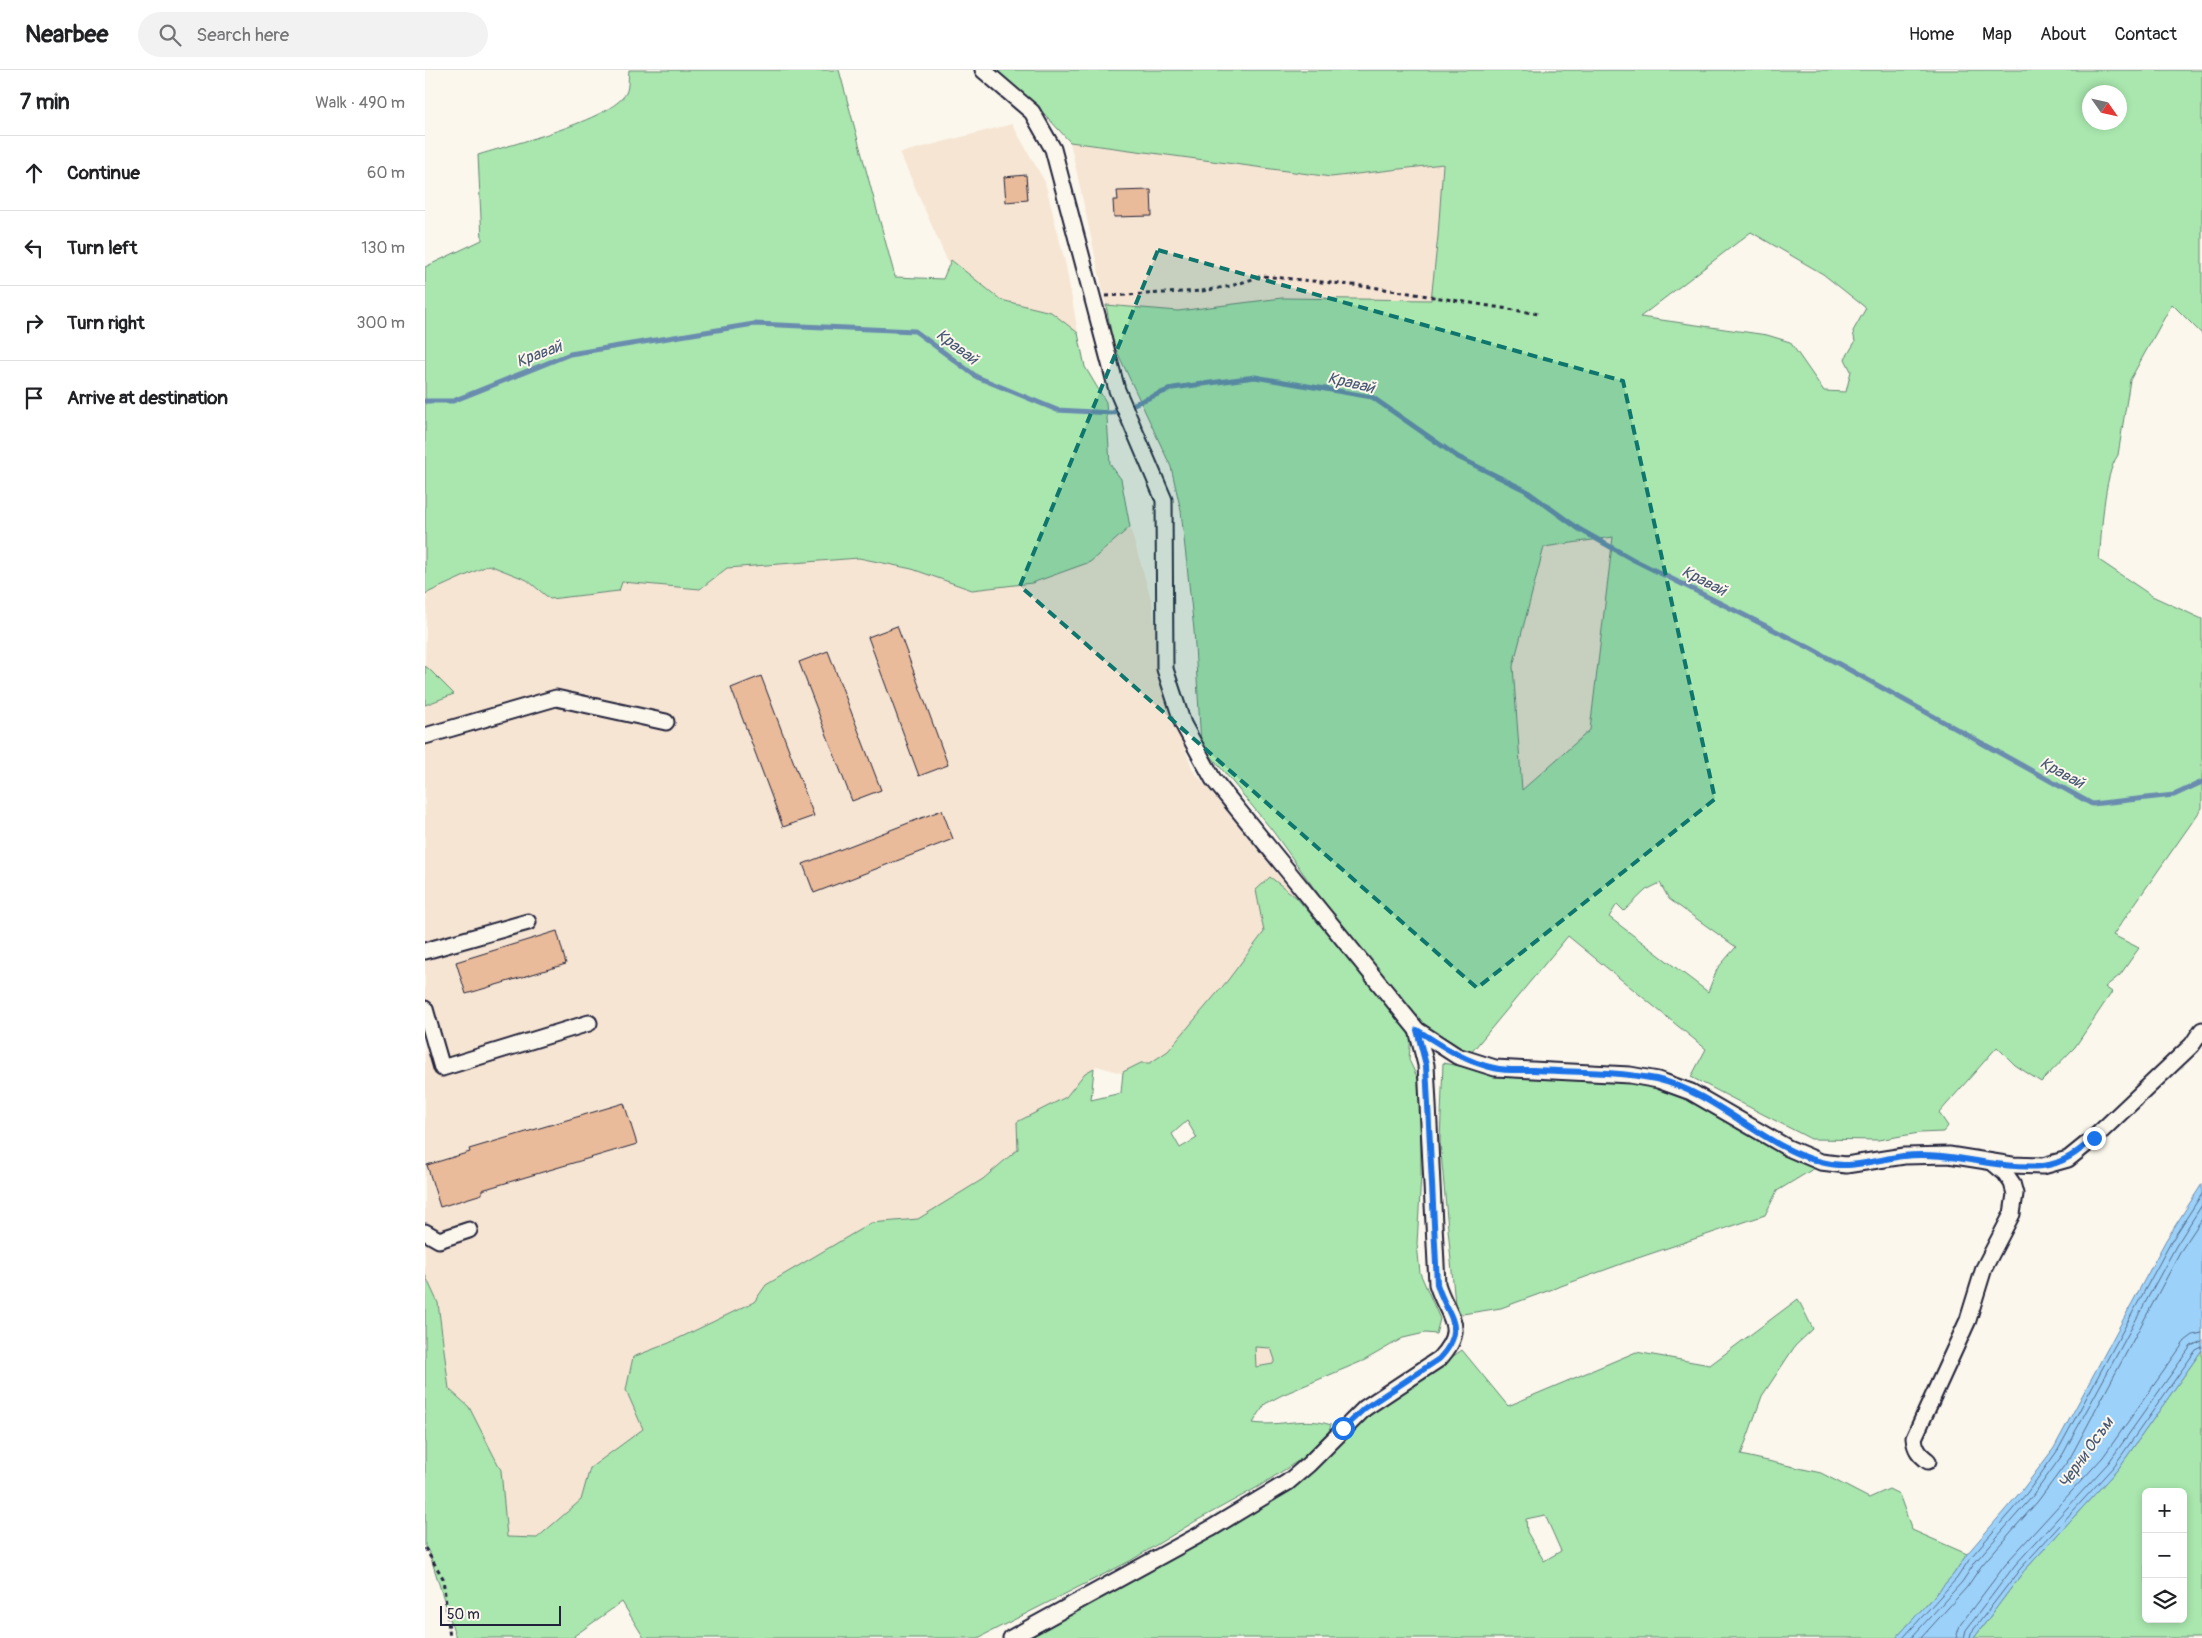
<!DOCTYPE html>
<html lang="en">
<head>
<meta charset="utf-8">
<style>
	body { margin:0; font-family:Pangolin,sans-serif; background:#f2f2f2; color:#202124 }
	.controls { position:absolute; right:15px; bottom:15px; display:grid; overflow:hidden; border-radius:8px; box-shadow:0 2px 8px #0003 }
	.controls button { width:45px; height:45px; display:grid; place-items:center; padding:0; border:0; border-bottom:1px solid #e0e0e0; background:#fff; color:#202124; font:25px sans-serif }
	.compass { position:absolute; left:1657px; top:15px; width:45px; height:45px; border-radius:50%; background:#fff; box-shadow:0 2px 8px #0003; rotate:124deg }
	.scale { position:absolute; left:15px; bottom:12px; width:121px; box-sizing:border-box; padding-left:5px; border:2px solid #22223b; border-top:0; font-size:14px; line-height:18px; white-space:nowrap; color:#22223b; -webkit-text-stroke:4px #fbf7ec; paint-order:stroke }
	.stop { position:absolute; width:15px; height:15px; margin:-11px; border:4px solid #1a73e8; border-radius:50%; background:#fff }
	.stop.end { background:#1a73e8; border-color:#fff; box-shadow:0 1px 5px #0008 }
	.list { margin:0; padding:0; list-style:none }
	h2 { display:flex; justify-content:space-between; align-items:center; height:65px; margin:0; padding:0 20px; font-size:21px }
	h2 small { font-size:16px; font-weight:400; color:#757577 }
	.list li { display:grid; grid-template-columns:32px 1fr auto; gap:15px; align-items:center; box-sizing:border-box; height:75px; padding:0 20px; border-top:1px solid #e0e0e0 }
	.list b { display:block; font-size:19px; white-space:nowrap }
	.list em { font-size:16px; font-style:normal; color:#757577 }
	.icon { flex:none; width:28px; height:28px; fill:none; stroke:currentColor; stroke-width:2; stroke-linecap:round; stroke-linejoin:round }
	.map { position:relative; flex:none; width:1777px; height:1568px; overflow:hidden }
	header { display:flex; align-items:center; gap:30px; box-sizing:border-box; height:70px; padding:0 25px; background:#fff; border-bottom:1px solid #e0e0e0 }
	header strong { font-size:24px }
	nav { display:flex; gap:28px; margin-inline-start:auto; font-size:18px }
	.search { width:350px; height:45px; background:#f2f2f2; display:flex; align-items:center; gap:12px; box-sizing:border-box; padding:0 18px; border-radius:28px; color:#757577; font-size:19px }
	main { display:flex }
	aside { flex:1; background:#fff }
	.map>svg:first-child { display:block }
</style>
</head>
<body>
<header>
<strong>Nearbee</strong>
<div class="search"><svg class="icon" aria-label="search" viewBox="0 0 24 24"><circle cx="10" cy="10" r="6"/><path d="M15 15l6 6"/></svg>Search here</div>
<nav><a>Home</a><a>Map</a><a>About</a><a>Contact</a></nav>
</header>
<main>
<aside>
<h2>7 min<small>Walk · 490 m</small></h2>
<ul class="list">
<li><svg class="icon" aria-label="ahead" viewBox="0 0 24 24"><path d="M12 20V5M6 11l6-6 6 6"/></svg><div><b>Continue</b></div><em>60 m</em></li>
<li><svg class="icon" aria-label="left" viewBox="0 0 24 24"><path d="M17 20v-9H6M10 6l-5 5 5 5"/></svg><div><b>Turn left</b></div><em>130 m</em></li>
<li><svg class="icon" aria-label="right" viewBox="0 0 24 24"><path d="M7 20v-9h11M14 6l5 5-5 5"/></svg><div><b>Turn right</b></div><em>300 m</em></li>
<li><svg class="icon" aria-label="arrive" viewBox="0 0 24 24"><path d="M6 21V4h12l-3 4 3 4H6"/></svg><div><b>Arrive at destination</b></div></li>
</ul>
</aside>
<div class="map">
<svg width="1777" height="1568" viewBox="0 0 1777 1568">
	<rect width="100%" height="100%" fill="#fbf7ec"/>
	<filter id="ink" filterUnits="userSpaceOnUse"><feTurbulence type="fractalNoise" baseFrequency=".02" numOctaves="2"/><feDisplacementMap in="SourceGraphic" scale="10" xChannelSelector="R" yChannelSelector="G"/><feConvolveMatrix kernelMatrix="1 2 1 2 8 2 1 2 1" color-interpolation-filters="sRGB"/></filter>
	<g filter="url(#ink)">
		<!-- built -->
		<g fill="#f6e5d3">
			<path d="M587 54 620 112 641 196 653 263 626 242 576 230 526 190 525 197 475 83Z"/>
			<path d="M645 72 906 107 1018 94 1013 166 1006 230 857 228 753 241 681 235Z"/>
			<path d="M705 457 727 532 736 616 768 700 871 827 845 807 839 862 803 910 743 981 725 993H716L696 1003 672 996 660 1003 641 1027 592 1052 593 1079 558 1109 493 1149 446 1153 341 1215 329 1232 244 1273 208 1287 201 1320 218 1359 165 1398 156 1430 112 1468 82 1467 76 1400 44 1337 24 1319 13 1233 0 1205V635L29 624 0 596 2 523 64 495 102 510 125 529 168 524 197 512 275 519 302 498 434 488 487 499 665 492Z"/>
			<path d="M1189 467 1165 660 1097 721 1088 595 1119 477Z"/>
			<path d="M829 1276 846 1278 850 1291 848 1294 831 1297Z"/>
			<path d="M266 1340 279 1346 272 1359 256 1355Z"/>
		</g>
		<!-- green -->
		<g fill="#a9e7ae" stroke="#668474" fill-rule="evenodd">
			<path d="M204 0H414L470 207 518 209 526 190 576 230 626 242 653 263 660 297 681 332 685 394 696 409 705 457 665 492 607 513 547 520 487 499 434 488 302 498 275 519 197 512 194 521 125 529 102 510 64 495 2 523 0 526V197L57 170 53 85C84 75 187 50 201 23 204 17 203 7 204 0Z"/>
			<path d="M571 0H1777V264L1747 234 1705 310 1693 385C1678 406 1677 464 1674 490L1727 526 1777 549V738L1688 865 1714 878 1695 905 1680 917 1687 922 1650 977 1616 1012 1590 995 1572 977 1514 1043 1523 1056 1518 1062 1494 1063 1453 1070 1386 1069 1266 1007 1281 979 1143 866 1045 984 999 958 927 871 847 760 776 674 769 560 756 441 746 397 688 273 681 235 753 241 857 228 1006 230 1013 166 1018 94 906 107 645 72 612 36ZM1664 22H1694V52H1664ZM1326 162 1398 204 1441 238 1428 261 1430 272 1420 289 1426 301 1421 322 1399 321 1365 272 1342 265 1215 247ZM1188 467 1165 660 1097 720 1088 596 1119 477ZM1235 813 1244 829 1311 877 1292 899 1283 922 1184 847 1192 834 1199 841 1221 820Z"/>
			<path d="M0 596 4 599 29 624 0 635Z"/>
			<path d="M845 807 871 827 986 963 984 990 995 1013 996 1105 992 1174 995 1203 1015 1249 1011 1264 1000 1263 978 1268 940 1290 857 1325 840 1334 828 1353C855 1357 880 1346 906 1355L904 1361 876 1389 833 1417 769 1452 705 1491 553 1568H219L197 1532 149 1566 150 1568H31L4 1482 0 1478V1205L13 1233 24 1319 44 1337 76 1400 82 1467 112 1468 156 1430 165 1398 218 1359 201 1320 208 1287 244 1273 329 1232 341 1215 446 1153 493 1149 558 1109 593 1079 592 1052 641 1027 660 1003 669 998 666 1030 696 1023 698 1002 716 993H725L743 981 803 910 839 862 831 820ZM762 1051 772 1068 755 1078 747 1064ZM830 1277 846 1278 850 1290 848 1294 831 1297Z"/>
			<path d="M1018 993 1050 999 1151 1005 1252 1019 1393 1096 1352 1121 1340 1145 1207 1190 1076 1238 1031 1245 1015 1072Z"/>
			<path d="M1373 1229 1388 1259 1370 1276 1337 1326 1316 1385 1396 1403 1444 1428 1464 1419 1474 1424 1487 1460 1542 1484 1528 1505 1471 1568H587L795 1455 906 1371 1037 1280 1083 1336 1211 1282 1285 1295ZM1120 1445 1136 1481 1119 1491 1102 1462 1101 1449Z"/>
			<path d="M1777 1280V1568H1549L1598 1502 1693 1399ZM1721 1422H1758V1549H1721Z"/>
		</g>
		<!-- water -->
		<path fill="#9cd2fa" stroke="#6b8cae" d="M1777 1114V1280L1693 1399 1598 1502 1549 1568H1471L1528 1505 1542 1484 1598 1419 1629 1378 1741 1170Z"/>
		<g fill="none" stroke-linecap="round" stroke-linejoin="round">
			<!-- shore -->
			<g stroke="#536887" stroke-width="1">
				<path d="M1478 1568 1532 1508 1546 1487 1602 1423 1633 1380 1746 1172 1777 1124"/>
				<path d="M1486 1568 1537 1512 1551 1491 1607 1427 1638 1384 1751 1176 1777 1135"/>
				<path d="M1496 1568 1542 1517 1557 1495 1613 1431 1645 1388 1757 1179 1777 1149"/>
				<path d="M1531 1568 1535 1555 1584 1490 1678 1387 1760 1271 1768 1265 1777 1263"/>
				<path d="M1539 1568 1541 1560 1590 1495 1684 1392 1766 1276 1777 1271"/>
				<path d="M1545 1568 1546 1563 1595 1499 1689 1396 1771 1280 1777 1277"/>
			</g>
			<!-- stream -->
			<path stroke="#6b8cae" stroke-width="5" d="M0 331H28L145 284 329 254 490 261 552 307 632 340 687 343 748 318 830 307 947 327 1033 387 1100 420 1154 459 1207 489 1385 578 1667 734 1749 725 1777 712"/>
		</g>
		<!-- building -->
		<g fill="#e9bb9a" stroke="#22223b">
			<path d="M601 105 603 130 581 132 579 107Z"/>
			<path d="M726 120 727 146 689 147 688 130H693L692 121Z"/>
			<path d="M472 556 523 695 494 706 443 567Z"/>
			<path d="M403 581 456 720 427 731 374 592Z"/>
			<path d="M336 606 389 746 358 757 306 618Z"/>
			<path d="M517 740 528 769 389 823 378 794Z"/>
			<path d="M132 861 141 894 41 924 31 892Z"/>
			<path d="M199 1033 212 1074 57 1120V1124L15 1137 2 1095 45 1082 44 1079Z"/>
		</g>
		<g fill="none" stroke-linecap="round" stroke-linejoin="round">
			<!-- minor casing -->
			<g stroke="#22223b" stroke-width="19">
				<g id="minor">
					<path d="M558 0 607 42 628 79 692 320 739 430 740 599 758 654 788 709 992 960 1032 986 1070 998 1205 1005 1233 1010 1266 1022 1363 1078 1396 1092 1421 1095 1479 1086 1524 1085 1587 1095 1618 1096 1643 1089 1669 1068 1767 975 1777 960"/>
					<path d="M0 666 131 628 241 652"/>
					<path d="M0 881 103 852"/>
					<path d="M0 939 17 998 164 953"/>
					<path d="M0 1162 14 1170 44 1160"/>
					<path d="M1503 1391C1494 1384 1490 1379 1489 1368L1543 1250 1559 1198 1587 1144 1590 1124 1587 1113 1580 1103 1567 1092"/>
					<path d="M586 1568 785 1459 863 1412 884 1394 940 1338 1014 1289C1044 1257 1022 1247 1012 1214L1001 995 992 960"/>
				</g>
			</g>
			<!-- path -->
			<g stroke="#22223b" stroke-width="3" stroke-dasharray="4 4" stroke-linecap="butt">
				<path d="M681 226 777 221 806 216 837 206 947 217 1114 244"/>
				<path d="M0 1478 18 1508 25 1568"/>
			</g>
			<!-- minor -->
			<use href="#minor" stroke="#fbf7ec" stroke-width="15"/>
		</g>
	</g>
	<g fill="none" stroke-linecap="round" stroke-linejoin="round" filter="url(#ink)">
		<!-- route -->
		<path stroke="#1a73e8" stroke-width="6" d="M918 1358 940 1338 1014 1289C1044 1257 1022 1247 1012 1214L1001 995 992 960C1017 976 1040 992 1069 998 1081 1001 1095 1000 1107 1000 1148 1002 1191 1001 1231 1009 1292 1023 1336 1076 1396 1092 1424 1100 1450 1090 1478 1086 1525 1080 1570 1100 1617 1096 1638 1094 1653 1082 1669 1068"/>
	</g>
	<!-- marked area -->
	<path fill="#0f766e" fill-opacity="0.2" stroke="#0f766e" stroke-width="4" stroke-dasharray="10 6" stroke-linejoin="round" d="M733 180 1198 311 1290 729 1052 918 595 516Z"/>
	<g text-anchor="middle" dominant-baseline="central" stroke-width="4" stroke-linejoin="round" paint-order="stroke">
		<!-- water labels -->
		<g font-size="16" font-style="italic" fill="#475774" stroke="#fbf7ec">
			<text transform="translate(532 277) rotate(37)">Кравай</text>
			<text transform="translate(114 284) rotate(-21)">Кравай</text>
			<text transform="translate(926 313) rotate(13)">Кравай</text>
			<text transform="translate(1279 511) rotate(27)">Кравай</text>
			<text transform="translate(1637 703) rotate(29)">Кравай</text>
			<text transform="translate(1661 1383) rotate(-55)">Черни Осъм</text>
		</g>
	</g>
</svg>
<div class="controls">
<button>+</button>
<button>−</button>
<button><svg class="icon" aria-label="layers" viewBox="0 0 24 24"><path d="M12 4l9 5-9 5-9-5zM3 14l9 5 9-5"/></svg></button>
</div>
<svg class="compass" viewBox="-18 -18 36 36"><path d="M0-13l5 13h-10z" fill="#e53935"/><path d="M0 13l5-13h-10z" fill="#757577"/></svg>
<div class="scale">50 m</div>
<div class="stop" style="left:918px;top:1358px"></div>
<div class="stop end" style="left:1669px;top:1068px"></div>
</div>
</main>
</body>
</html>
